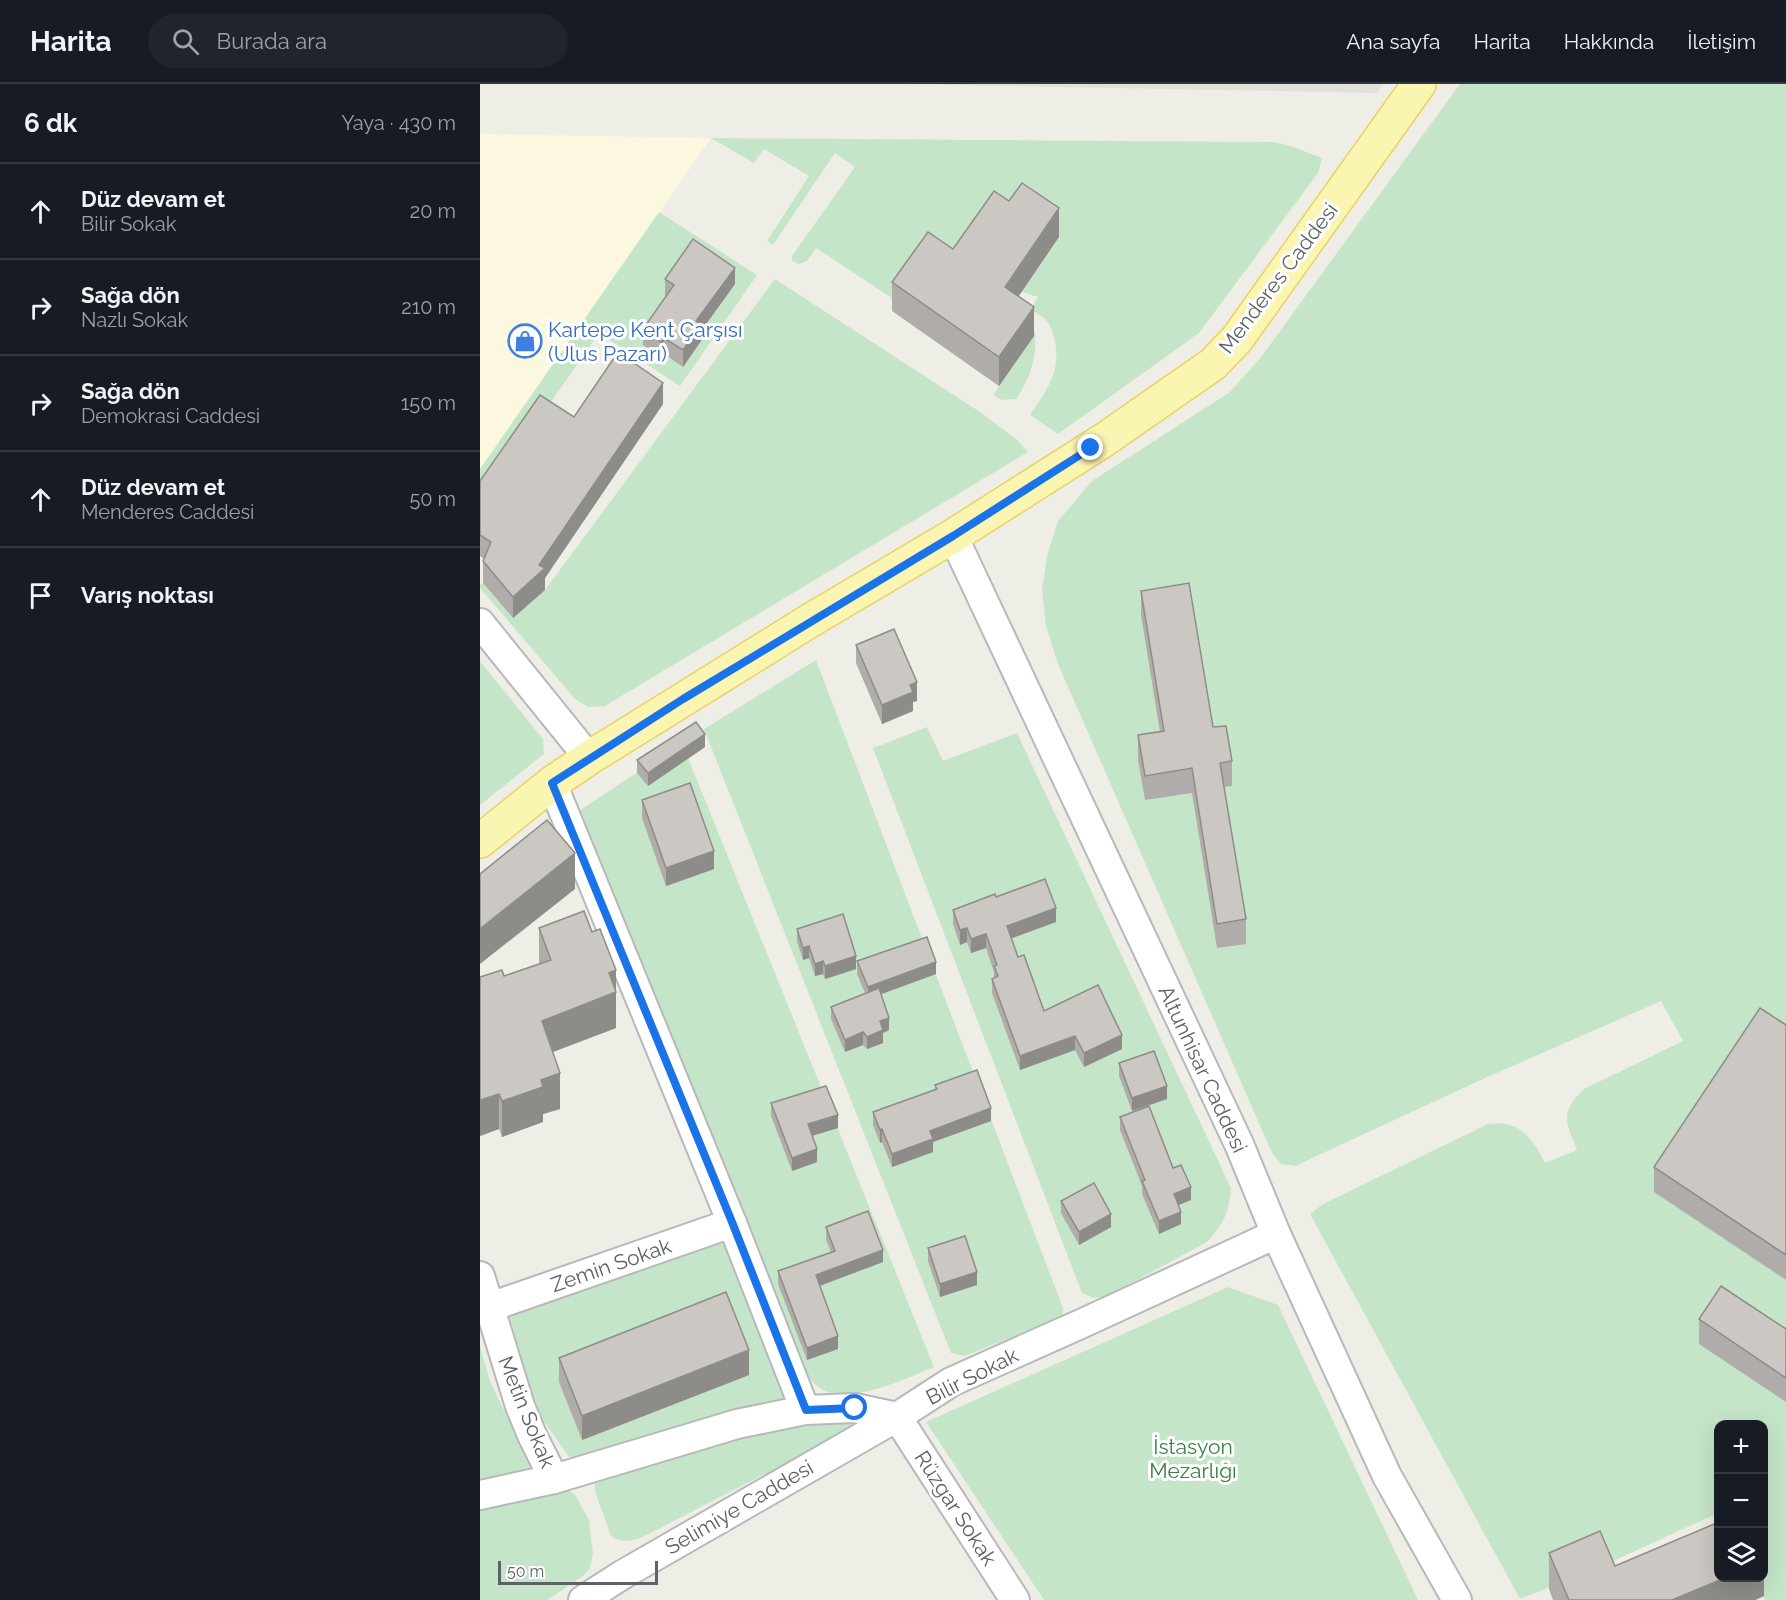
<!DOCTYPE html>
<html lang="tr">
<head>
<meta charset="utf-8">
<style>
	body { margin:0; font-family:Raleway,sans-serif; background:#20242c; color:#f1f3f6 }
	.controls { position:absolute; right:18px; bottom:18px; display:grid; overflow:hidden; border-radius:12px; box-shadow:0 6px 24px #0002 }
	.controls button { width:54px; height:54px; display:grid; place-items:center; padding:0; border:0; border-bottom:2px solid #363941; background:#171b24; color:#f1f3f6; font:30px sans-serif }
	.scale { position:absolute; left:18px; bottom:15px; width:160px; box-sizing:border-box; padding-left:6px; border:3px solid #5e6166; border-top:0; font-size:16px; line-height:21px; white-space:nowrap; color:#5e6166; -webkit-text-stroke:4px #fff; paint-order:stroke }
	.stop { position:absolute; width:18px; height:18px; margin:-14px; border:4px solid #1a73e8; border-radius:50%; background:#fff }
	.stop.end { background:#1a73e8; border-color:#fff; box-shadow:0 2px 6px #0008 }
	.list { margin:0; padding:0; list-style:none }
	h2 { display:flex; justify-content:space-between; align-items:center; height:78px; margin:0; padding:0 24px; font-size:26px }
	h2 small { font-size:20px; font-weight:400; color:#9ea1a6 }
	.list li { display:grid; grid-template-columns:39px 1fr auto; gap:18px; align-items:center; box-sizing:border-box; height:96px; padding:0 24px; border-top:2px solid #363941 }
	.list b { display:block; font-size:22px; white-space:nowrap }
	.list p { margin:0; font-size:20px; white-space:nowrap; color:#9ea1a6 }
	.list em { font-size:20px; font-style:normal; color:#9ea1a6 }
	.icon { flex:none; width:33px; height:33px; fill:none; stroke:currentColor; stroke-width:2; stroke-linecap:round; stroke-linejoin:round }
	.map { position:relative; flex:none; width:1306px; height:1516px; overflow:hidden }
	header { display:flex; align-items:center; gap:36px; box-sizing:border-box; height:84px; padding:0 30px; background:#171b24; border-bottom:2px solid #363941 }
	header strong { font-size:28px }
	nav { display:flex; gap:33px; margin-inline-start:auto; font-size:21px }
	.search { width:420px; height:54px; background:#20242c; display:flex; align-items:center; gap:15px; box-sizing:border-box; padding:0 21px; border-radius:33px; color:#9ea1a6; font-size:22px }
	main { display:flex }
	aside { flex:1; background:#171b24 }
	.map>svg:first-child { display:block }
</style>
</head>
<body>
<header>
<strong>Harita</strong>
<div class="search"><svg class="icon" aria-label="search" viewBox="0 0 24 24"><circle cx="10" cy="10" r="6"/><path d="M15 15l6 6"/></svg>Burada ara</div>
<nav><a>Ana sayfa</a><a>Harita</a><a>Hakkında</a><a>İletişim</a></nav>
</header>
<main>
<aside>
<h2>6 dk<small>Yaya · 430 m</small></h2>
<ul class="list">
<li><svg class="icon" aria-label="ahead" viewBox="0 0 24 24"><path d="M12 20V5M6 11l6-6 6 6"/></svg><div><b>Düz devam et</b><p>Bilir Sokak</p></div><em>20 m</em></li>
<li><svg class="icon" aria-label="right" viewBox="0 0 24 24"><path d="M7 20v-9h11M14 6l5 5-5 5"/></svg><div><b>Sağa dön</b><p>Nazlı Sokak</p></div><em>210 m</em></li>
<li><svg class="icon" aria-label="right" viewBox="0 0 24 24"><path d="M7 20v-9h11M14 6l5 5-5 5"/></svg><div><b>Sağa dön</b><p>Demokrasi Caddesi</p></div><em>150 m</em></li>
<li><svg class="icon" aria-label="ahead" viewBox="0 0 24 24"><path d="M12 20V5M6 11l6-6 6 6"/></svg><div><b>Düz devam et</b><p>Menderes Caddesi</p></div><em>50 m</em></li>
<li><svg class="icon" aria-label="arrive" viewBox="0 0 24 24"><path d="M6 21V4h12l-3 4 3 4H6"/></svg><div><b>Varış noktası</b></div></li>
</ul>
</aside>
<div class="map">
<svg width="1306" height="1516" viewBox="0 0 1306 1516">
	<rect width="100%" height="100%" fill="#efeee6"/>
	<!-- commercial -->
	<path fill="#fcf8df" d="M0 50 231 54 0 385Z"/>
	<!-- industrial -->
	<path fill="#e1e0db" d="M424 0H903L897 9Z"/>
	<!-- green -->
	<g fill="#c5e5c8">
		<path d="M980 0H1306V1516H1285L1276 1494H1284V1340H1238V1429L1120 1483 1040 1515 830 1130 843 1120 1008 1040C1040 1035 1052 1054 1065 1079L1097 1066C1086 1038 1079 1029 1104 1005L1203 957 1181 917 1003 995 815 1082 801 1080 792 1069 578 580 566 542 562 506 567 472 578 437 612 397 750 308 781 273Z"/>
		<path d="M231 54 794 58 811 62 842 74 838 89 719 249 578 350 550 331C568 305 582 286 574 253 570 238 565 232 550 226L558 213 542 208 579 154 489 200 555 247C557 273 551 293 536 315L522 316 513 311 554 252 418 218 336 164 327 177 319 180 312 177V172L375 83 355 69 293 161 287 157 329 92 284 65 274 79Z"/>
		<path d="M179 128 277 191 200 302 119 249 0 420V385Z"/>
		<path d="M295 195 500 328 536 355 548 368 125 622 109 623 96 616 0 504V500L3 499 33 534 65 506Z"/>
		<path d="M336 576 583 1224 582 1234 484 1272 471 1269 224 645Z"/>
		<path d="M0 577 63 655 64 670 0 721Z"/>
		<path d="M447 643 463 677 537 649 751 1104C749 1128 744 1140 727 1158L627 1212 614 1214 602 1209 393 664Z"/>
		<path d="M202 659 454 1283C426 1294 370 1322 341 1305 329 1297 322 1283 315 1272L97 728Z"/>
		<path d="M239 1158 248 1163 311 1321 94 1380 58 1329 28 1227Z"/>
		<path d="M748 1203 798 1221 938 1516H564L446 1338Z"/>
		<path d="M0 1262 10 1297 52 1385 0 1400Z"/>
		<path d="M336 1336H389L161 1454C150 1457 141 1459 131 1452L115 1407V1393L198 1366Z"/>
		<path d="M82 1401 95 1411 109 1436 113 1470 110 1484 103 1492 67 1516H0V1420Z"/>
	</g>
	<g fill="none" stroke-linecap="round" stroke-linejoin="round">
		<!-- minor casing -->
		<g stroke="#b7b8bc" stroke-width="32">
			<g id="minor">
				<path d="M473 452 759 1060 796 1150 907 1392 977 1516"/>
				<path d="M0 539 109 674"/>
				<path d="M72 699 252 1139 325 1326"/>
				<path d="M0 1192 40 1322 52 1351 74 1395"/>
				<path d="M10 1223 252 1139"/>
				<path d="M0 1411 74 1395 257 1340 325 1326 375 1324 417 1333 471 1298 603 1239 796 1150"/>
				<path d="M103 1516 142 1491 417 1333 535 1516"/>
			</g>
		</g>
		<!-- major casing -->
		<g stroke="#e9d166" stroke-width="36">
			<path id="major" d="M0 757 72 699 109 674 331 536 473 452 624 356 733 280 757 255 939 0"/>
		</g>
		<!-- minor -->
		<use href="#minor" stroke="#fff" stroke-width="28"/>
		<!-- major -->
		<use href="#major" stroke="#faf5b1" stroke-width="33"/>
	</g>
	<!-- wall -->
	<g fill="#afaca9">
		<path d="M579 153 539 212 554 252 519 302 412 227V198L473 165Z"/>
		<path d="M185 195 255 200 221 247V257L203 283 184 270 181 275 163 261V245L186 212 185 211Z"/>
		<path d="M183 320 65 494V506L33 534 3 499V477L4 475 0 472V397L94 333Z"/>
		<path d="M661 507 752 677V702L744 703 766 835V860L737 864 712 709 665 716 658 676V651L680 648 661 531Z"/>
		<path d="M376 561 437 617 433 618V627L402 640 376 579Z"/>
		<path d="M225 663 168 702 157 689V676Z"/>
		<path d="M162 716 234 785 186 802 162 734Z"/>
		<path d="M516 813 576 838 531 854 538 873 564 927 642 965 604 983 595 966 540 986 512 909V895L514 894V888L506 864 491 869 487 858 480 861 473 840V826Z"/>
		<path d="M59 844 136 906V944L73 968 80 1025 63 1030V1038L22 1053 19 1045 0 1052 24 892 59 880Z"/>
		<path d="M317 845 376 885 345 895 343 890 335 892 329 874 323 876 317 858Z"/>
		<path d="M377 877 456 890 401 910 409 946 403 949V959L387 965 383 961 365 968 351 935V923L385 909 377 890Z"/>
		<path d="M1306 941V1196L1174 1108V1083Z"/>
		<path d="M639 979 687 1015 652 1027 639 992Z"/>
		<path d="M455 1001 511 1037 453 1058V1068L412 1083 402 1058 400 1059 393 1041V1028L455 1006Z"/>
		<path d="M291 1019 358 1044 332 1052 337 1078 312 1087 291 1032Z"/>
		<path d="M640 1033 693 1084 711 1116 698 1121 701 1140 679 1150 662 1110V1102L640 1046Z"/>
		<path d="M581 1117 631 1143 599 1161 581 1129Z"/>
		<path d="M346 1143 403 1178 340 1202 358 1265 327 1276 298 1200V1187L351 1168 346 1156Z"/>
		<path d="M448 1164 497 1201 460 1213 448 1177Z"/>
		<path d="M1219 1235 1306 1245V1318L1219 1260Z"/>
		<path d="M79 1274 269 1291 102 1356 79 1298Z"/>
		<path d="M1069 1469 1135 1482 1284 1512 1275 1516H1073L1069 1505Z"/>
	</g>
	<!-- shaded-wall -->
	<g fill="#8e8c89">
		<path d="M579 124V153L525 232V203Z"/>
		<path d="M255 184V200L221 247V257L203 283V266L216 237Z"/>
		<path d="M554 223V252L519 302V273Z"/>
		<path d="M184 254V270L181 275V258Z"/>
		<path d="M183 299V320L65 494V506L33 534V513L59 481Z"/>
		<path d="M437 598V617L433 618V627L402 640V621L430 601Z"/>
		<path d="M225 650V663L168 702V689Z"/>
		<path d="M234 767V785L186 802V784Z"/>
		<path d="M95 769V805L0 880V845Z"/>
		<path d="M576 824V838L527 856V842Z"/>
		<path d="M487 844V858L480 861V846Z"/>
		<path d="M506 850V864L491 869V855Z"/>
		<path d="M329 862V874L323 876V864Z"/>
		<path d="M376 872V885L345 895V882Z"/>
		<path d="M343 877V890L335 892V880Z"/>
		<path d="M456 878V890L388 915V903Z"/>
		<path d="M136 886V944L62 972V937L129 889Z"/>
		<path d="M409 934V946L403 949V959L387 965V953L400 937Z"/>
		<path d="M383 948V961L365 968V956Z"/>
		<path d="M642 951V965L604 983V969Z"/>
		<path d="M595 952V966L540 986V972Z"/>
		<path d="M80 989V1025L63 1030V1038L22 1053V1017L61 996Z"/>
		<path d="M687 1002V1015L652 1027V1014Z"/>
		<path d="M19 1010V1045L0 1052V1016Z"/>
		<path d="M511 1024V1037L453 1058V1068L412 1083V1070L450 1047Z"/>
		<path d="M358 1031V1044L328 1053V1040Z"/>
		<path d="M402 1045V1058L400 1059V1046Z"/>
		<path d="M337 1065V1078L312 1087V1074Z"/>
		<path d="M711 1103V1116L694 1123V1110Z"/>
		<path d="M701 1128V1140L679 1150V1137Z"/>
		<path d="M631 1130V1143L599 1161V1148Z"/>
		<path d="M403 1166V1178L336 1203V1191Z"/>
		<path d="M497 1188V1201L460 1213V1200Z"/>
		<path d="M358 1252V1265L327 1276V1264Z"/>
		<path d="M269 1266V1291L102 1356V1332Z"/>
		<path d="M1284 1477V1512L1275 1516H1192L1245 1494H1284Z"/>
	</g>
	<!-- building -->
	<g fill="#cbc8c4" stroke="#8e8c89" stroke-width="1.5">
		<path d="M542 99 579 124 525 203 554 223 519 273 412 198 448 148 473 165 514 107 529 117Z"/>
		<path d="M213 155 255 184 216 237 221 240 203 266 184 254 181 258 163 245 194 201 185 195Z"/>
		<path d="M138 268 183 299 59 481 65 484 33 513 3 477 11 458 0 451V397L60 311 94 333Z"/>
		<path d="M709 499 733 643 746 642 752 677 740 679 766 835 737 840 712 684 665 692 658 651 684 647 661 507Z"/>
		<path d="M414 545 437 598 430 601 433 608 402 621 376 561Z"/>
		<path d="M216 638 225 650 168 689 157 676Z"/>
		<path d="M210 699 234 767 186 784 162 716Z"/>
		<path d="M67 736 95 769 0 845V790Z"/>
		<path d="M565 795 576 824 527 842 538 873 544 871 564 927 618 901 642 951 604 969 595 952 540 972 512 895 518 892 514 882 517 881 506 850 491 855 487 844 480 846 473 826 515 810 516 813Z"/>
		<path d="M104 827 112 848 120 845 136 886 129 889 136 908 62 937 80 989 61 996 63 1003 22 1017 19 1010 0 1016V893L22 886 24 892 71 876 59 844Z"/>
		<path d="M363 830 376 872 345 882 343 877 335 880 329 862 323 864 317 845Z"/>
		<path d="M447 853 456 878 388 903 377 877Z"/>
		<path d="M399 904 409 934 400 937 403 946 387 953 383 948 365 956 351 923Z"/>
		<path d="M1280 924 1306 941V1171L1174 1083Z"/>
		<path d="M674 967 687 1002 652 1014 639 979Z"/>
		<path d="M497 986 511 1024 450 1047 453 1055 412 1070 402 1045 400 1046 393 1028 457 1005 455 1001Z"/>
		<path d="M346 1002 358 1031 328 1040 337 1065 312 1074 291 1019Z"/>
		<path d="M669 1022 693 1084 701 1081 711 1103 694 1110 701 1128 679 1137 662 1097 665 1096 640 1033Z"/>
		<path d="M614 1099 631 1130 599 1148 581 1117Z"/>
		<path d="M388 1127 403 1166 336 1191 358 1252 327 1264 298 1187 355 1167 346 1143Z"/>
		<path d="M485 1152 497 1188 460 1200 448 1164Z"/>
		<path d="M1241 1202 1306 1245V1294L1219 1235Z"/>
		<path d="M246 1208 269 1266 102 1332 79 1274Z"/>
		<path d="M1239 1438V1494H1245L1192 1516H1089L1069 1469 1120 1447 1135 1482Z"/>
	</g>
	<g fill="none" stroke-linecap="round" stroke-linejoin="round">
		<!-- route -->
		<path stroke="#1a73e8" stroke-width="8" d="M375 1324 326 1326 252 1138 72 699 203 615 473 452 611 364"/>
	</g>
	<!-- icons -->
	<defs>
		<g id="shop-ring" transform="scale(1.725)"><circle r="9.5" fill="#fff" stroke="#3f7fe0" stroke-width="1.5"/><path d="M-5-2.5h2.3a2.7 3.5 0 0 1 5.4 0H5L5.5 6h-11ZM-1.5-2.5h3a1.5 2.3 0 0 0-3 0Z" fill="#3f7fe0"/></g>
	</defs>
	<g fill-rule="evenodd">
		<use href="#shop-ring" x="45" y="257"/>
	</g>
	<g text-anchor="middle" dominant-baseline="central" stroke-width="6" stroke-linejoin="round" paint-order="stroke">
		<!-- street labels -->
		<g font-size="21" fill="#5e6166" stroke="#fff">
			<text transform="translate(798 194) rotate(-53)">Menderes Caddesi</text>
			<text transform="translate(723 985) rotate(65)">Altunhisar Caddesi</text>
			<text transform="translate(131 1181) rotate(-19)">Zemin Sokak</text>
			<text transform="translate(492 1292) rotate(-27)">Bilir Sokak</text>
			<text transform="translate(47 1328) rotate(68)">Metin Sokak</text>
			<text transform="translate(259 1423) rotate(-30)">Selimiye Caddesi</text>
			<text transform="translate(476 1424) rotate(57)">Rüzgar Sokak</text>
		</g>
		<!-- shop labels -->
		<g font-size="21" fill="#366cbe" stroke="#fff" text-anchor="start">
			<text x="68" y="245">Kartepe Kent Çarşısı<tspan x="68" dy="24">(Ulus Pazarı)</tspan></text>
		</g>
		<!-- park labels -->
		<g font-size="21" fill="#3a8044" stroke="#fff">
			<text x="713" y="1362">İstasyon<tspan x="713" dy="24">Mezarlığı</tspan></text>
		</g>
	</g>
</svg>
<div class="controls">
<button>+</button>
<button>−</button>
<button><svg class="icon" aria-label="layers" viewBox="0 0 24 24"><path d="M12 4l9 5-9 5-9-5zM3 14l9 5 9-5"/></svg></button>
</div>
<div class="scale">50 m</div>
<div class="stop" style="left:375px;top:1324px"></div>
<div class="stop end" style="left:611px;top:364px"></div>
</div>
</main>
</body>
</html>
